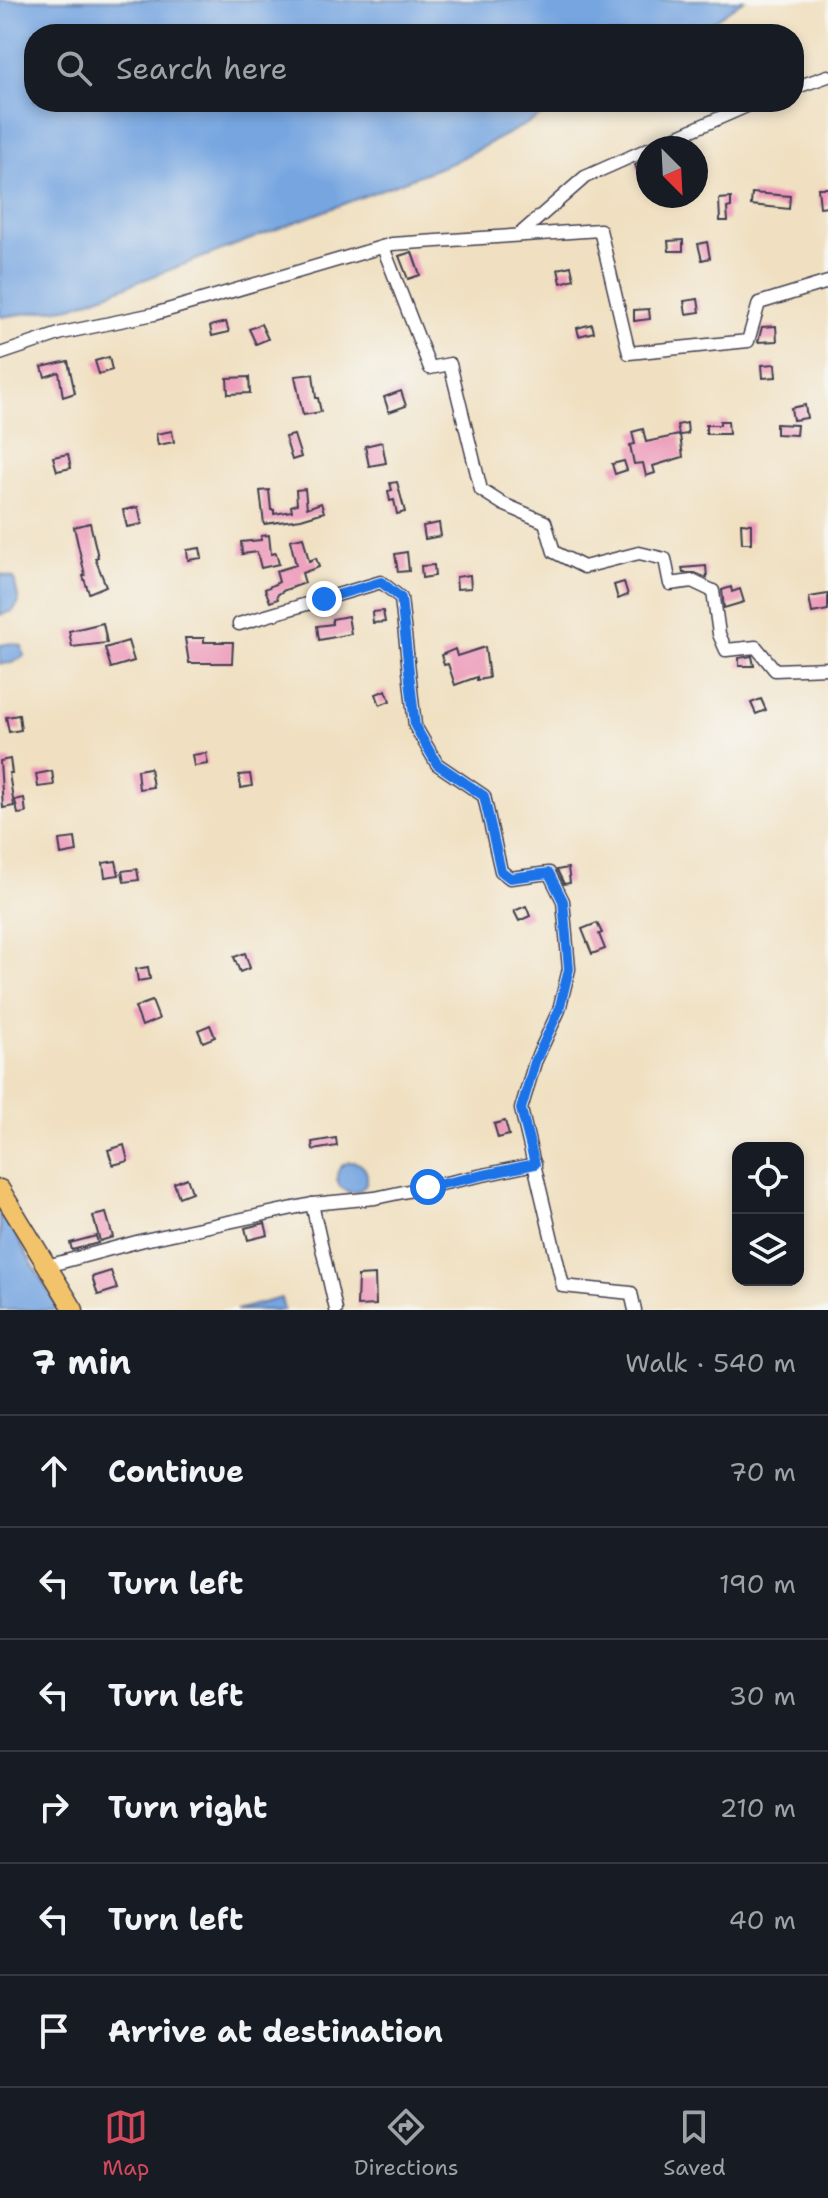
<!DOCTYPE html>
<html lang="en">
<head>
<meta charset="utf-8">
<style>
	body { margin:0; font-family:"Shantell Sans",sans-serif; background:#242831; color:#f1f3f6 }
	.controls { position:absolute; right:24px; bottom:24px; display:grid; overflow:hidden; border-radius:16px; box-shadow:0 4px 12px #0003 }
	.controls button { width:72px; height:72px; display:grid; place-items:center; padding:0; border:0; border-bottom:2px solid #363941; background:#171b24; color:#f1f3f6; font:40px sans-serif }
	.compass { position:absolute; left:636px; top:136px; width:72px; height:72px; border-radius:50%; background:#171b24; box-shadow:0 4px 12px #0003; rotate:156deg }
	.stop { position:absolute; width:24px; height:24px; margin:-18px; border:6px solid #1a73e8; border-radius:50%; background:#fff }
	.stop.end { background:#1a73e8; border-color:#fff; box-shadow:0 2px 8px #0008 }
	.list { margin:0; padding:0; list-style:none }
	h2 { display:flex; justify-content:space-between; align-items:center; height:104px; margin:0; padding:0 32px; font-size:34px }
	h2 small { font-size:26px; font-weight:400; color:#9ea1a6 }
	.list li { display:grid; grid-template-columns:52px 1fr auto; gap:24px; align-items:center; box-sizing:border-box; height:112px; padding:0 32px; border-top:2px solid #363941 }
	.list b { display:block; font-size:30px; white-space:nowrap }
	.list em { font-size:26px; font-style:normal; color:#9ea1a6 }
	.icon { flex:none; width:44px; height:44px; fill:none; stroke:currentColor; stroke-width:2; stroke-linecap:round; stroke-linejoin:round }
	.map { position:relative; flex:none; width:828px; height:1310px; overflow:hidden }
	.search { position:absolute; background:#171b24; box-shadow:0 4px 12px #0003; left:24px; right:24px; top:24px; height:88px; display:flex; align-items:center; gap:20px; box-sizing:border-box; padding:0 28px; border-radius:32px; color:#9ea1a6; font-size:30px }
	.sheet { height:776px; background:#171b24 }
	nav { display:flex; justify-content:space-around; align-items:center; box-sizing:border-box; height:112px; border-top:2px solid #363941; background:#171b24; font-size:22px; color:#9ea1a6 }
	nav a { display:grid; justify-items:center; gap:4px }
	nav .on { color:#d1495b }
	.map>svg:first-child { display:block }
</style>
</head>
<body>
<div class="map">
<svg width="828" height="1310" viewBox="0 0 828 1310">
	<rect width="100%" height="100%" fill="#f6f6f2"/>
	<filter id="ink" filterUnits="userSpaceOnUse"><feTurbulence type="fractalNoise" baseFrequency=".0125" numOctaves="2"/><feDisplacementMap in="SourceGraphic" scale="16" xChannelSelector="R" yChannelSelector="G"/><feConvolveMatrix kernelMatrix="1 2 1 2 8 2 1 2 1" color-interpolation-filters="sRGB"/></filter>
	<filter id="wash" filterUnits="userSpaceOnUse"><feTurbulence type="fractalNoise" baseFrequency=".006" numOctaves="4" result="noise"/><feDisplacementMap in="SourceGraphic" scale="32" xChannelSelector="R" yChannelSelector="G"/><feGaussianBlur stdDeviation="1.8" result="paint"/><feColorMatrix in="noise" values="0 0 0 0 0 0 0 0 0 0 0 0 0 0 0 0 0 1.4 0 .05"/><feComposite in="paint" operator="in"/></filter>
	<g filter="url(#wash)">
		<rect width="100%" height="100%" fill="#f0e0c1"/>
		<!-- water -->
		<g fill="#76a5e0" stroke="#4c648e" stroke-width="2">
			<path d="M0 0H744L695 34H34V102H568L454 162 72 307 0 317Z"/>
			<path d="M0 574 14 578 19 602 13 611 0 615Z"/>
			<path d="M12 643 22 646 24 656 12 663 0 664V645Z"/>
			<circle cx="352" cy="1177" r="15"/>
			<path d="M0 1208 59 1310H0Z"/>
			<path d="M281 1298 284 1310H236Z"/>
		</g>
		<g id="blocks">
			<!-- building -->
			<g fill="#ed9ab9">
				<path d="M648 159V178L641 180 635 165Z"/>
				<path d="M818 188H828V206L820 207Z"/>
				<path d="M752 193 790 196 789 209 751 205Z"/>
				<path d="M731 198V207L727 208 728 221H720L719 199Z"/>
				<path d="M683 240V251H669L668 241Z"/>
				<path d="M707 242 710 258 702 260 698 244Z"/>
				<path d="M412 252 420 275 408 279 399 256Z"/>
				<path d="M571 266 574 279 561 283 558 269Z"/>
				<path d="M698 299 700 312 686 314 684 301Z"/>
				<path d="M649 309 650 319 634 321V310Z"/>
				<path d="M226 322 229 332 212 336 210 326Z"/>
				<path d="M261 324 268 339 256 344 249 329Z"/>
				<path d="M592 324 594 332 579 336 577 328Z"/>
				<path d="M776 326 777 341 758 342 762 327Z"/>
				<path d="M109 357 112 370 99 374 95 361Z"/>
				<path d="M68 361 75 393 63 397 59 372 45 377 42 367Z"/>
				<path d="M775 364 776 377 763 378 762 365Z"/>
				<path d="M313 374 316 398H318L321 412 303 415 295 376Z"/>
				<path d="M249 377 250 393 228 394 227 378Z"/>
				<path d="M401 391 406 406 389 412 384 397Z"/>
				<path d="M805 405 807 418 793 420 791 408Z"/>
				<path d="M720 421H728L729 434H706V425H720Z"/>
				<path d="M687 423 688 434 680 435 683 457 653 466 655 473 646 476 643 463 634 464 630 445 635 444 632 432 643 429 646 442 679 435 677 425Z"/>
				<path d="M776 424 797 425 796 435 776 434Z"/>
				<path d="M172 431 174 442 158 445 156 434Z"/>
				<path d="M294 435 301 457 292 460 285 437Z"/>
				<path d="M382 442 386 463 369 466 365 446Z"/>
				<path d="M68 454 71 468 57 471 53 457Z"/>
				<path d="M624 461 627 470 615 474 612 464Z"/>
				<path d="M397 482 405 512 397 514 394 500 390 501 388 491 392 490 390 483Z"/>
				<path d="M305 489 307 508 321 503 324 512 301 519 264 524 260 491 269 490 271 510H274V514L292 511 291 506 297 504 296 490Z"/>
				<path d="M138 507 142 524 127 527 123 510Z"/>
				<path d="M90 523 98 557 95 558 106 586 89 593 83 576 85 575 74 527Z"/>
				<path d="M439 523 441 536 425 539 423 526Z"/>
				<path d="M741 523 751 524V543H742Z"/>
				<path d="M269 535 271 554 276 553 279 564 261 568 257 552 242 554 241 542 261 540V536Z"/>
				<path d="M303 537 309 561 316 558 319 567 302 573 305 583 285 590 277 595 278 599 270 602 265 589 279 582 276 571 296 565 290 540Z"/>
				<path d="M200 548 202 558 188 560 187 550Z"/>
				<path d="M407 552 409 571 398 572 395 554Z"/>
				<path d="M434 565 435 576 422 578 421 566Z"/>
				<path d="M706 566 707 578 695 573H683L682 568Z"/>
				<path d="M470 575 471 588 457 589 456 577Z"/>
				<path d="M624 582 628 595 618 599 614 585Z"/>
				<path d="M731 587 732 592 740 589 744 602 724 608 722 590Z"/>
				<path d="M828 594V610L812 613 809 597Z"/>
				<path d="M383 611 385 622 373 623 372 612Z"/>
				<path d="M348 616 351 634 319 640 317 626 332 624V619Z"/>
				<path d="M103 623 107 643 72 647 69 631Z"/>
				<path d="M185 638H204V642H233L232 663H189Z"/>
				<path d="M128 641 134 661 111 668 105 648Z"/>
				<path d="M485 647 489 678 477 680V677L455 685 448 664 444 665 441 655 455 649 457 656Z"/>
				<path d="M752 656 754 666H739V658Z"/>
				<path d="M386 690 390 701 380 705 376 694Z"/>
				<path d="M761 699 766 710 756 714 751 703Z"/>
				<path d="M19 715 21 730 9 732 6 717Z"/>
				<path d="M206 753 208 764 194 766 192 755Z"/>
				<path d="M10 759 12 773H9L14 806 3 808 0 761Z"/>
				<path d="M150 768 153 787 139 789 137 770Z"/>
				<path d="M52 771 54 785 38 787 36 774Z"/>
				<path d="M250 774 252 786 241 788 239 775Z"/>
				<path d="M24 798 26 813 18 814 15 800Z"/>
				<path d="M75 838 77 852 61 855 59 840Z"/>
				<path d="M116 861 119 875 105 877 103 863Z"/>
				<path d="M568 868 570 883 564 884 557 870Z"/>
				<path d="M137 869 139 880 124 882 122 871Z"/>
				<path d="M526 906 530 916 519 921 514 911Z"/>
				<path d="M597 923 602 933 599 934 605 949 592 954 582 929Z"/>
				<path d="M245 953 250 968 240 972 234 957Z"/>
				<path d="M148 967 150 979 138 981 136 969Z"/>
				<path d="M152 1001 159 1019 142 1026 135 1007Z"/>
				<path d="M210 1025 215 1037 203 1042 198 1030Z"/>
				<path d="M505 1121 509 1135 498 1138 494 1124Z"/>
				<path d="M336 1138 337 1146 313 1150 312 1142Z"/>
				<path d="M124 1145 128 1161 113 1165 108 1150Z"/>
				<path d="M187 1178 192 1192 179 1197 174 1183Z"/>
				<path d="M106 1213 113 1237 100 1241 93 1216Z"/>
				<path d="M265 1223 268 1235 248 1240 245 1228Z"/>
				<path d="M96 1236 98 1243 72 1250 70 1243Z"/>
				<path d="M111 1271 117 1289 98 1295 92 1277Z"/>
				<path d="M375 1275 376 1305 357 1306 358 1276Z"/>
			</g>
		</g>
	</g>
	<g filter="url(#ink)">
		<use href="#blocks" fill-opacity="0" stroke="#413e4f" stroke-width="2"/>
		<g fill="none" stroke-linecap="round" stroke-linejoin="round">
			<!-- minor casing -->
			<g stroke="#413e4f" stroke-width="15">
				<g id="minor">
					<path d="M794 88 828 76"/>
					<path d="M651 148 756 102"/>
					<path d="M520 234 585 177 648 149"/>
					<path d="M383 247 430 368 450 364 481 490 503 504 545 522 554 552 584 567 639 553 665 559 670 584 692 581 713 591 719 634 726 650 756 647 775 670 828 668"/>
					<path d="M0 354 62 333 154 314 392 244 600 230 629 353 748 341 759 303 828 282"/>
					<path d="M239 624 381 582 401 598 415 726 437 764 484 796 501 871 510 878 549 873 563 901 569 969 559 1010 535 1062 521 1109 563 1286 631 1293 635 1310"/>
					<path d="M312 1204 336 1310"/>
					<path d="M47 1266 144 1240 312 1204 375 1198 535 1164"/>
				</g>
			</g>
			<!-- highway casing -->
			<g stroke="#413e4f" stroke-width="21">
				<path id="highway" d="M0 1189 74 1310"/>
			</g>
			<!-- minor -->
			<use href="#minor" stroke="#fff" stroke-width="12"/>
			<!-- highway -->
			<use href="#highway" stroke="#f2c36a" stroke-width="18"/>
		</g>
	</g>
	<g fill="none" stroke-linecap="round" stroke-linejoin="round" filter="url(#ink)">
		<!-- route -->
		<path stroke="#1a73e8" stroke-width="10" d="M324 599 381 582 401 598 415 726 437 764 484 796 501 871 510 878 549 873 563 901 569 969 559 1010 535 1062 521 1109 535 1164 428 1187"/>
	</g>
</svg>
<div class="controls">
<button><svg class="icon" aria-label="locate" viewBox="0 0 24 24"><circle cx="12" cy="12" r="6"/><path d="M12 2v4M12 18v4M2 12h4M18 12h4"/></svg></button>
<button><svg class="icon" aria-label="layers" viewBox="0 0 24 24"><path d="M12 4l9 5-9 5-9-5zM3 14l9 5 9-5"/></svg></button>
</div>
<svg class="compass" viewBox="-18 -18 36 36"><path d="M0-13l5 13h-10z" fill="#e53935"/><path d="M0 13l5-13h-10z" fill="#9ea1a6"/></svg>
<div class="stop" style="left:428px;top:1187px"></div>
<div class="stop end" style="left:324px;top:599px"></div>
<div class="search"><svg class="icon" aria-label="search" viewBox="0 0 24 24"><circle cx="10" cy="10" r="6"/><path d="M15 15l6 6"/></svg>Search here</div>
</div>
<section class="sheet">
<h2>7 min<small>Walk · 540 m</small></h2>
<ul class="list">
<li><svg class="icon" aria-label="ahead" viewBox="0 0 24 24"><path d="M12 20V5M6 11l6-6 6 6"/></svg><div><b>Continue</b></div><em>70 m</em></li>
<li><svg class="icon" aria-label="left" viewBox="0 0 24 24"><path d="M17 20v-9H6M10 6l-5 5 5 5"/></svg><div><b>Turn left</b></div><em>190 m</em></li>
<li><svg class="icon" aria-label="left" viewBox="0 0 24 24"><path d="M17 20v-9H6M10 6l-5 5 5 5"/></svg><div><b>Turn left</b></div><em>30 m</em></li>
<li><svg class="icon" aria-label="right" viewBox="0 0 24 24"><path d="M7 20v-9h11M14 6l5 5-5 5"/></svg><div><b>Turn right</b></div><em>210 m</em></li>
<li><svg class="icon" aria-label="left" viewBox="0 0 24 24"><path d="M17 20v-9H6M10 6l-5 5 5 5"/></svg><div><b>Turn left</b></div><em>40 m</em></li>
<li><svg class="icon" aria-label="arrive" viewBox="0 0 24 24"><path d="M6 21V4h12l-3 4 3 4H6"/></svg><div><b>Arrive at destination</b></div></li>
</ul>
</section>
<nav>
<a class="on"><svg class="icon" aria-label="map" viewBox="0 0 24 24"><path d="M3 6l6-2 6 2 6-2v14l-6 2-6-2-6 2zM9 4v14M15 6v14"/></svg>Map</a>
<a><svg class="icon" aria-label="directions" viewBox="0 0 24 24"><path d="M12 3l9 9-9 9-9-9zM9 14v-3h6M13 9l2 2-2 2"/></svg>Directions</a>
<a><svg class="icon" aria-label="saved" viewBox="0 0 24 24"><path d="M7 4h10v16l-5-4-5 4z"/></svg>Saved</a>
</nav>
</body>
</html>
